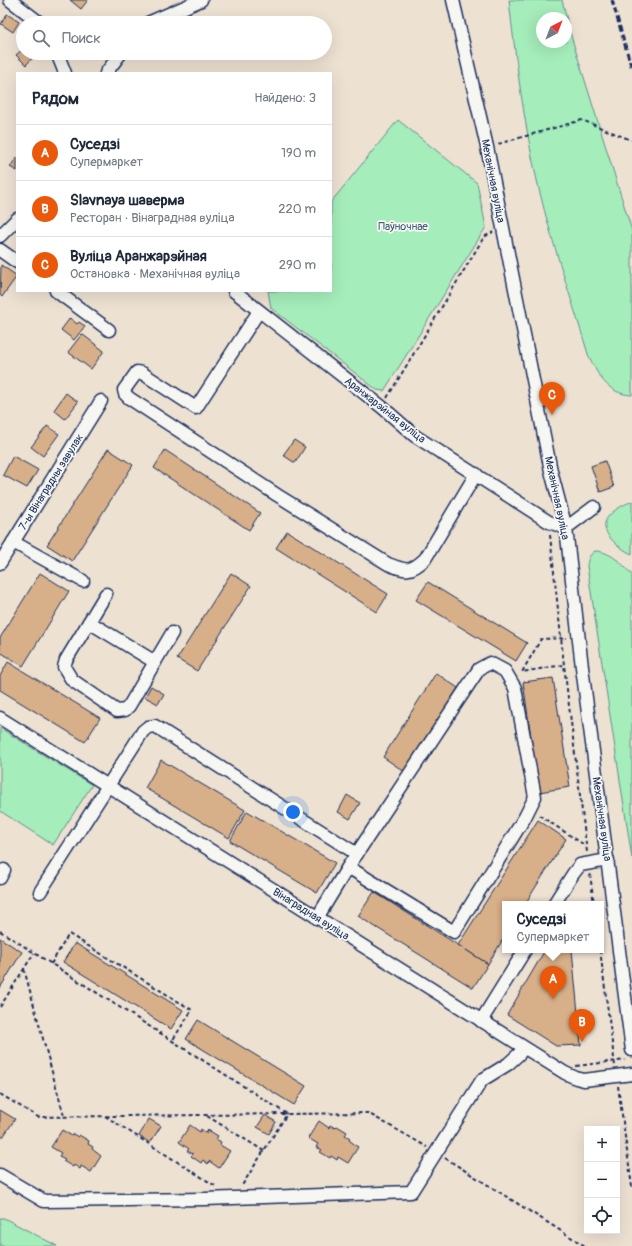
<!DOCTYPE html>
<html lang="ru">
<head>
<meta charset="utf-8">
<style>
	body { margin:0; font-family:Pangolin,sans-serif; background:#f6f6f7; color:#1f2937 }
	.controls { position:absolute; right:12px; bottom:12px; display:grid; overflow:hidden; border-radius:0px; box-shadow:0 4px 16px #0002 }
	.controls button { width:36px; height:36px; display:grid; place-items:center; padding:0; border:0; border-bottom:1px solid #e0e1e3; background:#fff; color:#1f2937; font:20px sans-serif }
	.compass { position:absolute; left:536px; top:12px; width:36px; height:36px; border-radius:50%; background:#fff; box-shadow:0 4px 16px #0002; rotate:42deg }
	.you { position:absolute; left:293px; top:812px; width:14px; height:14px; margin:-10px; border:3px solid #fff; border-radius:50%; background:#1a73e8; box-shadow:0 0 0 6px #1a73e833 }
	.badge { display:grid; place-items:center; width:26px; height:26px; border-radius:50%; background:#ea580c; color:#fff; font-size:13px; font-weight:700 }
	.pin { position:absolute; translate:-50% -33px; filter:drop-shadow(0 1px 2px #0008) }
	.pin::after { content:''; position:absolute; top:21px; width:14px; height:12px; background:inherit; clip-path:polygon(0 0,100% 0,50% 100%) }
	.popup { position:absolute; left:502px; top:901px; width:102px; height:52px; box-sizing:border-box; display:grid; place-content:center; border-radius:0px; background:#fff; filter:drop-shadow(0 1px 3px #0005); font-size:13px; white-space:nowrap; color:#747a83 }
	.popup b { font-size:15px; color:#1f2937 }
	.popup::after { content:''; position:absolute; left:50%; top:100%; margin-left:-8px; border:8px solid transparent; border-top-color:#fff }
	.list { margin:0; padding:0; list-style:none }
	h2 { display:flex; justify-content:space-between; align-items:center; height:52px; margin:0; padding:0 16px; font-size:17px }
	h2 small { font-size:13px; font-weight:400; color:#747a83 }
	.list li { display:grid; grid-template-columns:26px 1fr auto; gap:12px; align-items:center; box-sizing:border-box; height:56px; padding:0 16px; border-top:1px solid #e0e1e3 }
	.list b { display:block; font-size:15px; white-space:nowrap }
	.list p { margin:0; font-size:13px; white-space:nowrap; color:#747a83 }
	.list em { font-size:13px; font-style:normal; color:#747a83 }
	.icon { flex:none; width:22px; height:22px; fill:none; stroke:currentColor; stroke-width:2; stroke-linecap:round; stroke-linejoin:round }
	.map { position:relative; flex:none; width:632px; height:1246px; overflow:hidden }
	.search { position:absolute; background:#fff; box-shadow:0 4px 16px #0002; left:16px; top:16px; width:316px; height:44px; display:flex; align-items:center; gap:10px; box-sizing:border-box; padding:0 14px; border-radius:22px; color:#747a83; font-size:15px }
	.panel { position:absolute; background:#fff; box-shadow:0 4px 16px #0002; left:16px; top:72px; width:316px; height:220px; border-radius:0px }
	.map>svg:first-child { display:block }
</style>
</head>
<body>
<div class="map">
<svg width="632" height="1246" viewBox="0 0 632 1246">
	<rect width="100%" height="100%" fill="#ede1d2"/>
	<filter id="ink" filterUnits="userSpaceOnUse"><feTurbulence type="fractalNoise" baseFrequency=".025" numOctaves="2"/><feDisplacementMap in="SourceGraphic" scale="8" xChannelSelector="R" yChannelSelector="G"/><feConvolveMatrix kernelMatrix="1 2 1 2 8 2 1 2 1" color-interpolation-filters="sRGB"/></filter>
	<g filter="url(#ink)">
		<!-- green -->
		<g fill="#a5edba" stroke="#608e8c" fill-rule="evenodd">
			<path d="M509 0H562L572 39 632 231V395C607 394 597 374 588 354 569 290 546 227 533 162 522 108 515 54 509 0ZM542 18H566V42H542Z"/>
			<path d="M398 120 477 183 486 227 384 391 377 390 271 308 268 291H331V202Z"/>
			<path d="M632 501V554C620 549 596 531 608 517 614 509 624 505 632 501Z"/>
			<path d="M595 551C610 551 623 564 632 575V858L587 566C588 559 589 555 595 551Z"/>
			<path d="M0 728 92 785 53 845 0 811Z"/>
			<path d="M0 1218H4L57 1246H0Z"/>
		</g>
		<!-- building -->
		<g fill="#d7af88" stroke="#1b2f5e">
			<path d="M70 0H88L81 9Z"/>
			<path d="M7 14 19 22 13 32 1 24Z"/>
			<path d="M23 49V53H37L26 65 16 55Z"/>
			<path d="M83 53H96L91 59Z"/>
			<path d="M17 157V171L10 167Z"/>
			<path d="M1 265 17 276 2 297 0 295Z"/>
			<path d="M70 318 77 324 79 322 85 326 74 340 61 330Z"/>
			<path d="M82 334 104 351 91 369 68 352Z"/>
			<path d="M66 393 78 402 65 419 54 410Z"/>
			<path d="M47 426 59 434 43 456 31 447Z"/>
			<path d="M294 440 305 447 295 463 283 455Z"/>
			<path d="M108 449 133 465 72 561 47 545Z"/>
			<path d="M165 450 260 513 249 530 154 468Z"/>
			<path d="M13 456 38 470 27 488 3 475Z"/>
			<path d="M605 461 614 487 600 492 591 466Z"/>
			<path d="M287 531 388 594 377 612 276 548Z"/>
			<path d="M40 573 69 591 23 666 0 652V638Z"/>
			<path d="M231 573 251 586 197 671 177 659Z"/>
			<path d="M428 582 527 643 516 661 416 600Z"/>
			<path d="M8 662 100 718 85 742 0 690V676Z"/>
			<path d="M436 673 458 688 405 772 383 757Z"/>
			<path d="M553 678 570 787 539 792 523 682Z"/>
			<path d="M151 686 164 694 158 704 145 697Z"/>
			<path d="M161 760 245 810 229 838 145 788Z"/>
			<path d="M347 795 360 803 350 819 338 812Z"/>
			<path d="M247 811 335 863 317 893 230 841Z"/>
			<path d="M538 820 566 839 525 904H505V936L488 964 458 945Z"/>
			<path d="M374 892 488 964 473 988 358 916Z"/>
			<path d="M0 938 22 952 0 988Z"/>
			<path d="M75 943 183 1010 171 1029 63 962Z"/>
			<path d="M545 950H572L581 1045 556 1046 507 1015Z"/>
			<path d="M198 1020 306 1086 294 1105 186 1039Z"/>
			<path d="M0 1110 15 1119 3 1137 0 1135Z"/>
			<path d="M265 1115 276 1122 269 1134 257 1127Z"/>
			<path d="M149 1119 161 1126 150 1143 139 1136Z"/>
			<path d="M319 1121 329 1128 330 1125 335 1128 337 1126 347 1132 345 1135 350 1138 349 1140 358 1147 348 1163 338 1157 337 1160 331 1156 330 1158 320 1152 322 1150 316 1147 318 1144 308 1138Z"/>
			<path d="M190 1125 200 1132 201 1129 206 1133 208 1130 218 1136 216 1139 221 1142 220 1145 230 1151 219 1168 209 1161 208 1164 203 1160 201 1163 191 1156 193 1154 187 1151 189 1149 179 1142Z"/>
			<path d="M62 1130 72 1136 73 1134 78 1137 79 1135 89 1141 88 1144 93 1147 92 1149 101 1156 91 1172 81 1166 80 1169 74 1165 73 1167 63 1161 65 1159 59 1156 61 1153 51 1147Z"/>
		</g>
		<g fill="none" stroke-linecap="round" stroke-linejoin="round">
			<!-- minor casing -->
			<g stroke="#1b2f5e" stroke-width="15">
				<g id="minor">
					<path d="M10 0 40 23"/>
					<path d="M453 0 487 147 551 471 566 528 582 667 632 1050"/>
					<path d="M148 23 201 0"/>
					<path d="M57 53 65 73"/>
					<path d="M106 73 121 53"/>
					<path d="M0 236 17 219"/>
					<path d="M0 250 17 262"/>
					<path d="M56 291 109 330"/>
					<path d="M234 291 382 407 415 436 549 522 566 528 594 507"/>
					<path d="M259 311 196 408 142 373 137 372 124 390 125 394 129 398 277 495 388 564C406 571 410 573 425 559L476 474"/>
					<path d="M13 542 83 581"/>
					<path d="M0 563 101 401"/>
					<path d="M106 594 66 660 64 667 72 680 117 711 125 710 129 706 172 633"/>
					<path d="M89 622 155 662"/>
					<path d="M0 718 565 1073 576 1078 584 1080 632 1074"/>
					<path d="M0 878 4 870"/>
					<path d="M40 892 143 731 148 727 155 726 357 854"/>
					<path d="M554 904 573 874 580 865 608 860"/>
					<path d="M317 918 348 867 479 669 490 663 505 671 515 688 535 797 525 817 454 932 348 867"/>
					<path d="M481 1021 525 950"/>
					<path d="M0 1175 44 1201 205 1199 411 1192 482 1080 508 1064 519 1054 524 1048"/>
				</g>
			</g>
			<!-- path -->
			<g stroke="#1b2f5e" stroke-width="2" stroke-dasharray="4 3" stroke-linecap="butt">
				<path d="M498 144 582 120 631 140"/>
				<path d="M387 398 484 237 493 232"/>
				<path d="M550 535 564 665 587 852"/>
				<path d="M563 665 522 672 541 639 567 638"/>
				<path d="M539 815 586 846"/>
				<path d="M590 874 594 904"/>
				<path d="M0 931 287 1114 241 1187"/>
				<path d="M600 950 615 1066"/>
				<path d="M51 964 69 934 192 1010 172 1041"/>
				<path d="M24 969 64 1116"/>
				<path d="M0 1007 34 953"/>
				<path d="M576 1066 625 1060"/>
				<path d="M618 1086 632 1187"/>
				<path d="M0 1094 38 1117 368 1113 427 1147"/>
				<path d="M105 1116 217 1187"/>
				<path d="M207 1116 264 1151"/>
				<path d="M445 1158 585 1246"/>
			</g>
			<!-- minor -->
			<use href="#minor" stroke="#f6f6f2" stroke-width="12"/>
			<!-- rail -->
			<path stroke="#1b2f5e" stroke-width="3" stroke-dasharray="6 3" stroke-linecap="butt" d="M612 0 632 69"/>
		</g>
	</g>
	<g text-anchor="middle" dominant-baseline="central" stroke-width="3.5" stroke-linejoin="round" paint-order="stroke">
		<!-- street labels -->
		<g font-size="11" fill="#1b2f5e" stroke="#f6f6f2">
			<text transform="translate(493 181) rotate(79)">Механічная вуліца</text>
			<text transform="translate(385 410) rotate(38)">Аранжарэйная вуліца</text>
			<text transform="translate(51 482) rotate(-58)">7-ы Вінаградны завулак</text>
			<text transform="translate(557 498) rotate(78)">Механічная вуліца</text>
			<text transform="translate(602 819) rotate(82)">Механічная вуліца</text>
			<text transform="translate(311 914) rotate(32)">Вінаградная вуліца</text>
		</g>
		<!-- park labels -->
		<g font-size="11" fill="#375570" stroke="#f6f6f2">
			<text x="403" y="226">Паўночнае</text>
		</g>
	</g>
</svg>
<div class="controls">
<button>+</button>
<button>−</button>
<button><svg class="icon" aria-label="locate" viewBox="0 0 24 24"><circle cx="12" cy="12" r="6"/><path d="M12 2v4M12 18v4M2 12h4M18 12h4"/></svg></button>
</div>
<svg class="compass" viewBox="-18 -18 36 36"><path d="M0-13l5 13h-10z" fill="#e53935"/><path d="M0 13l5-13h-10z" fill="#747a83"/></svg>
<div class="you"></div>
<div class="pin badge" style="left:553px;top:999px">A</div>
<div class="popup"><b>Суседзі</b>Супермаркет</div>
<div class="pin badge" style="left:582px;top:1042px">B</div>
<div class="pin badge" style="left:552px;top:415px">C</div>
<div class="search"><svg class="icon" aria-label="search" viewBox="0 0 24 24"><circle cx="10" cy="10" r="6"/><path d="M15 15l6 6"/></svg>Поиск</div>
<section class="panel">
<h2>Рядом<small>Найдено: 3</small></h2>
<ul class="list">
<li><span class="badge">A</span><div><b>Суседзі</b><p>Супермаркет</p></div><em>190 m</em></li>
<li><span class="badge">B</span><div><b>Slavnaya шаверма</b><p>Ресторан · Вінаградная вуліца</p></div><em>220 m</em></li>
<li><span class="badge">C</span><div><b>Вуліца Аранжарэйная</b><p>Остановка · Механічная вуліца</p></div><em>290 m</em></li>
</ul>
</section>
</div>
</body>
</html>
